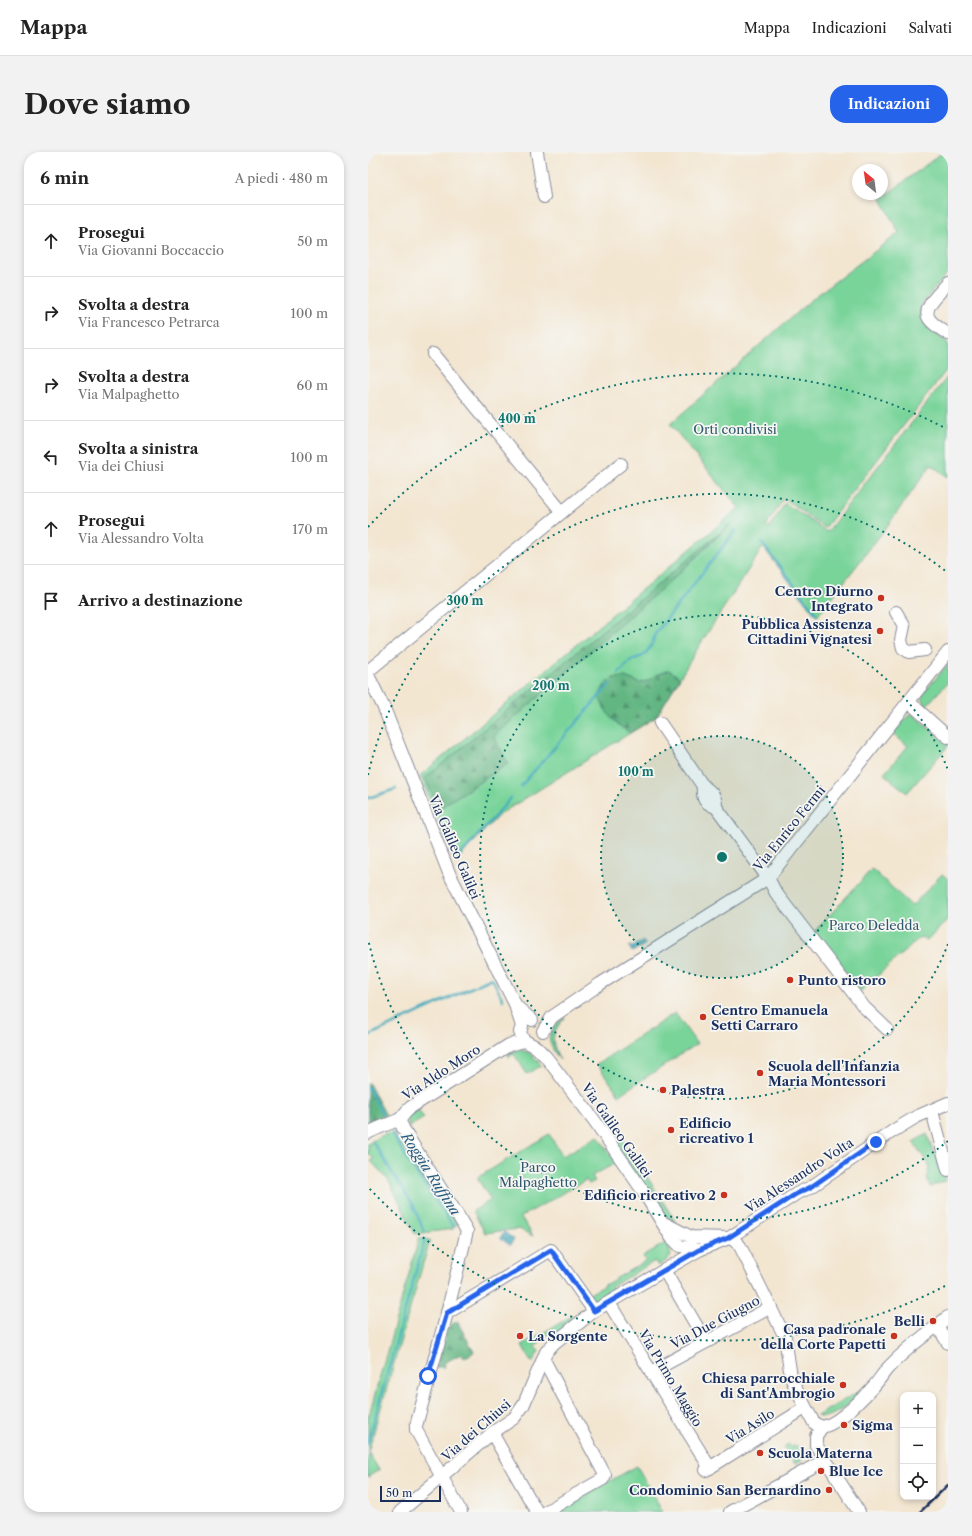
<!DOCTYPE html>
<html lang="it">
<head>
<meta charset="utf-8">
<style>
	body { margin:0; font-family:"Libre Caslon Text",serif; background:#f2f2f2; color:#222 }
	.controls { position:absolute; right:12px; bottom:12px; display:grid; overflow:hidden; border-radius:8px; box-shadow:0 2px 6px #0003 }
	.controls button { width:36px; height:36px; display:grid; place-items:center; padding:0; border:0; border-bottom:1px solid #e0e0e0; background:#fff; color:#222; font:20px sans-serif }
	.compass { position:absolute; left:484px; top:12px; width:36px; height:36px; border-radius:50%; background:#fff; box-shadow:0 2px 6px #0003; rotate:331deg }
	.scale { position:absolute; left:12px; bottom:10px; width:61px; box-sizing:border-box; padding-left:4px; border:2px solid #1b2f5e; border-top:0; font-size:11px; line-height:14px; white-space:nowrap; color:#1b2f5e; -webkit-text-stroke:3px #f6f6f2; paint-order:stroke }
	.stop { position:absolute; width:12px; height:12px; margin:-9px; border:3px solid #2563eb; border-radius:50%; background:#fff }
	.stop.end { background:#2563eb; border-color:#fff; box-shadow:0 1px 4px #0008 }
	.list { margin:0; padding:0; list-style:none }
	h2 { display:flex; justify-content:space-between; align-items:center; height:52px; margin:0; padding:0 16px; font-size:17px }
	h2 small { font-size:13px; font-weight:400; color:#767676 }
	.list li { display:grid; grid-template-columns:26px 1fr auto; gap:12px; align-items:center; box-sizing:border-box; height:72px; padding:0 16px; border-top:1px solid #e0e0e0 }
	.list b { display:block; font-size:15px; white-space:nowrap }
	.list p { margin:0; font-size:13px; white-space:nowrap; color:#767676 }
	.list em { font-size:13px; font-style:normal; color:#767676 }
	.icon { flex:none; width:22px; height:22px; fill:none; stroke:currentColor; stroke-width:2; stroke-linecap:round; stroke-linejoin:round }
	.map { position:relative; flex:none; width:580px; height:1360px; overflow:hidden; border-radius:16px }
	header { display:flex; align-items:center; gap:24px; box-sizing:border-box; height:56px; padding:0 20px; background:#fff; border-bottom:1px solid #e0e0e0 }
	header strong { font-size:19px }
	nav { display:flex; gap:22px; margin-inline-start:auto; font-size:14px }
	.intro { display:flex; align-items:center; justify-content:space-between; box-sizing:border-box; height:96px; padding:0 24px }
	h1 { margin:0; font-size:28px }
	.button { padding:10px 18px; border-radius:16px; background:#2563eb; color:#fff; font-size:14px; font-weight:700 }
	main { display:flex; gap:24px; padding:0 24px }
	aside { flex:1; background:#fff; border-radius:16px; box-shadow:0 2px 6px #0003 }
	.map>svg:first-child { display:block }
</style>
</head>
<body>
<header>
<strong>Mappa</strong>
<nav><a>Mappa</a><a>Indicazioni</a><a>Salvati</a></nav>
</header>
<div class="intro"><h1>Dove siamo</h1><a class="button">Indicazioni</a></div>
<main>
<aside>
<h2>6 min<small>A piedi · 480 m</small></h2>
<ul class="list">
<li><svg class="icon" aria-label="ahead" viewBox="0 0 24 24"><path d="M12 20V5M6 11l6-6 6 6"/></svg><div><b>Prosegui</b><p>Via Giovanni Boccaccio</p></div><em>50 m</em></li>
<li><svg class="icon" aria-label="right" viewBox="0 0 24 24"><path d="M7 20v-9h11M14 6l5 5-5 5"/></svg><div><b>Svolta a destra</b><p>Via Francesco Petrarca</p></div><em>100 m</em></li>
<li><svg class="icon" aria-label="right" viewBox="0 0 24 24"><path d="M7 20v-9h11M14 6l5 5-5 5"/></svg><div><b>Svolta a destra</b><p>Via Malpaghetto</p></div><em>60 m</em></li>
<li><svg class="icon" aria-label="left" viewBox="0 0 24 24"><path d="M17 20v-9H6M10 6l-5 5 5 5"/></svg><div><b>Svolta a sinistra</b><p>Via dei Chiusi</p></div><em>100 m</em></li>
<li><svg class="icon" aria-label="ahead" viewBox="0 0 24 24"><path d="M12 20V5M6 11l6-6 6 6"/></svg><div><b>Prosegui</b><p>Via Alessandro Volta</p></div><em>170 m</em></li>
<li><svg class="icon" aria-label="arrive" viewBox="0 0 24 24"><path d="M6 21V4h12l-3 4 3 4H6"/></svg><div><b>Arrivo a destinazione</b></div></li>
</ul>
</aside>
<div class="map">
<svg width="580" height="1360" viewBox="0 0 580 1360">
	<defs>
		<pattern id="forest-firs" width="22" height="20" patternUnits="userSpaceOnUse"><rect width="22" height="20" fill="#62b682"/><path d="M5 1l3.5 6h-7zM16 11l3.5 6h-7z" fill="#50946e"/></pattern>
		<pattern id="water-waves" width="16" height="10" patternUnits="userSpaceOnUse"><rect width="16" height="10" fill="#3fabbe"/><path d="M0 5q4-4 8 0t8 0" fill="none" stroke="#348c9e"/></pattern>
	</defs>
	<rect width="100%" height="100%" fill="#f6f6f2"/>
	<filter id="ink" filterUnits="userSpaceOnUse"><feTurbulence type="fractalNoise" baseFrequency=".025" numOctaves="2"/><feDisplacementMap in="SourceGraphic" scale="8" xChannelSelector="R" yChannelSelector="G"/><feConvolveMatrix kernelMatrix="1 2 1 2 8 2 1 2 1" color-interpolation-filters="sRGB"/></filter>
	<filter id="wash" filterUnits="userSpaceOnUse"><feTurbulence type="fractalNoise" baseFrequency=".012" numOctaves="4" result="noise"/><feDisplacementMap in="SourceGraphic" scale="16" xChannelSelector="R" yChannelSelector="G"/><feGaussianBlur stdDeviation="0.9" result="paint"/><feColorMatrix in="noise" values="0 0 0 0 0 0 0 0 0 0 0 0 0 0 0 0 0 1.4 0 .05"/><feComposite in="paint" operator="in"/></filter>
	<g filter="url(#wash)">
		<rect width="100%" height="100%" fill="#f3e6d1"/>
		<!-- green -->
		<g fill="#79d49a" stroke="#4a827c">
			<path d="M575 0H580V120L554 152 553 163 557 172 580 191V216L457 376 416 346 398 374 401 376 417 351 459 380 580 224V325L563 313 517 377 449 465 395 395 333 491 288 565 132 662 87 710 52 624 371 356 302 272 444 147 531 81 513 47Z"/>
			<path d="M580 512V530L558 554 554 546 556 540Z"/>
			<path d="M543 561 580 592V594L539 641 516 622 540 594 524 581Z"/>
			<path d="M504 717 544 754 574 722 580 727V767L559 789 552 785 493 839 446 780Z"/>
			<path d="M307 861 329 892 251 943 229 912Z"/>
			<path d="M197 865C183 882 182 888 192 908 178 889 176 880 197 865Z"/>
			<path d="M148 898C159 897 167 904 173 914L159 922 146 902 141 905 140 902Z"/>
			<path d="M49 956 56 966 41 975C38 966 42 961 49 956Z"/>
			<path d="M239 966 259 993 309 1072 296 1063 233 971Z"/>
			<path d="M25 980 89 1071 85 1077 47 1082 21 1029 3 1009 5 1007 4 1004 0 1003V992L10 985Z"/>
			<path d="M181 982 195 1004 230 984 248 1011 224 1024 227 1029 221 1032 218 1028 153 1065 165 1084 151 1077 117 1081 105 1059 123 1048 109 1026Z"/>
			<path d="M559 982 566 1002 573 998 572 1011 578 1028 562 1035 559 1026 561 1013 545 990Z"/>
			<path d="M51 1086 62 1088 0 1300 11 1318 0 1325V1267Z"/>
			<path d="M299 1090 303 1103 299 1108 290 1114 287 1109 243 1135 246 1141 233 1149 226 1150 218 1144 278 1109 275 1104Z"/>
			<path d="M204 1164 207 1168 184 1186 180 1182 167 1195 171 1199 164 1211 154 1193Z"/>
			<path d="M503 1232C491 1242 465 1271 449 1264Z"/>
			<path d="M420 1292 425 1296 426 1293 431 1295 430 1298 435 1300 443 1297 445 1301 427 1312 416 1295Z"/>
			<path d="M269 1314 294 1359 292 1360H185Z"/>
		</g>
		<!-- forest -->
		<g fill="url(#forest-firs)" stroke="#3e7270">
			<path d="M365 370 308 424 126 584 140 612 70 657 57 626Z"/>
			<path d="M301 518 312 526 288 565 262 581C246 571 237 561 231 544L236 534 244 526 257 525 272 531 281 528 287 523Z"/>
			<path d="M0 930 18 963 0 974Z"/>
			<path d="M89 1169 106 1200 96 1206 93 1202 76 1211 77 1215H68L80 1175Z"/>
		</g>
		<!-- water -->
		<g fill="url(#water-waves)" stroke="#2d6d8e">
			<path d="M275 788 278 792 264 800 261 794 262 793 264 795Z"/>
			<path d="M136 1080 146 1087 142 1093 132 1086Z"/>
		</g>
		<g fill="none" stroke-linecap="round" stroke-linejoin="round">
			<!-- stream -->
			<g stroke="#3fabbe" stroke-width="2.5">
				<path d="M393 390 448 462"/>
				<path d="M251 521 263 508 275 504 278 501 284 492 287 482 368 378"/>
				<path d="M153 634 242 532"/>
				<path d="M0 646 28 637"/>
				<path d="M89 707 143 646"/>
				<path d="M0 884 124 826 135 848"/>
				<path d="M0 935 14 962"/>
				<path d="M24 981 41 1010 85 1074"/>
				<path d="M5 990 45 1053 56 1079"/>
				<path d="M0 1290 57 1087"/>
				<path d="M425 1305 427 1299"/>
			</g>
		</g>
	</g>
	<g filter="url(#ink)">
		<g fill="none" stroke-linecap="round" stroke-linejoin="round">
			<!-- minor casing -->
			<g stroke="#878a98" stroke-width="14">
				<g id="minor">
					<path d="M169 0 176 45"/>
					<path d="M580 131C573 140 552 156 562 168 567 174 574 178 580 182"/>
					<path d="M65 202 194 360"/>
					<path d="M528 460 536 474 533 488 535 496 541 500 557 498"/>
					<path d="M0 519 253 312"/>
					<path d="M0 523 16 556 81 721 148 854 164 868"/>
					<path d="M541 550 580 585"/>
					<path d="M292 571 335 634C344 640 348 644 348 655"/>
					<path d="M335 634C334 647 336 651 348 655L400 726 408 741 496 855 519 877"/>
					<path d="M148 856 154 874 152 880 154 885 157 889 168 895 178 905 226 968 275 1039 303 1085 312 1094 331 1098"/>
					<path d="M175 879 184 865 232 832 400 726 580 500"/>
					<path d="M564 959 580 1018"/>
					<path d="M31 968 38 982 89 1062 99 1079 79 1161 48 1274V1278L93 1360"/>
					<path d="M0 981C6 977 29 969 32 967 36 963 38 959 43 955L141 893 157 889"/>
					<path d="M294 1070 323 1085 361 1086 366 1088 372 1094 417 1185 423 1225 428 1237 446 1271 454 1275"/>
					<path d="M296 1118 338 1190"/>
					<path d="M241 1151 342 1316"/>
					<path d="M79 1161 183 1098 226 1159"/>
					<path d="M569 1174 580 1191"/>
					<path d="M175 1206 237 1323 235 1327 177 1360"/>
					<path d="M283 1220 403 1155"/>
					<path d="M454 1275C470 1272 493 1248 504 1236 510 1230 514 1223 519 1217 537 1197 559 1182 580 1165"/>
					<path d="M454 1275 448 1284V1293L491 1360"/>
					<path d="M124 1281 169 1360"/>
					<path d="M338 1318 437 1256"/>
					<path d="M32 1360 124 1281 146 1266 155 1254 178 1200 186 1191 226 1159 331 1098 361 1086 428 1042 443 1035 525 979 548 965 580 951"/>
					<path d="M362 1360 457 1308"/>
				</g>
			</g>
			<!-- minor -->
			<use href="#minor" stroke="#fff" stroke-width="12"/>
			<!-- rail -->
			<g stroke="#1b2f5e" stroke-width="2.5">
				<path d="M552 1360 580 1333"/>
				<path d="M579 1360 580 1359"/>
			</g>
		</g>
	</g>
	<g fill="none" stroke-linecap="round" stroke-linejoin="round" filter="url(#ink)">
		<!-- route -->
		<path stroke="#2563eb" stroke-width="5" d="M60 1224 79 1161 183 1098 226 1159 331 1098 360 1086 428 1042 443 1035 508 990"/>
	</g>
	<!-- distance rings -->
	<circle cx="354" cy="705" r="121" fill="#0f766e" fill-opacity=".12"/>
	<g fill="none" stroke="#0f766e" stroke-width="2" stroke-dasharray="2 4">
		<circle cx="354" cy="705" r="121"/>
		<path d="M580 792A242 242 0 1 1 580 618"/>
		<path d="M580 989A363 363 0 0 1 0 787M0 623A363 363 0 0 1 580 421"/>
		<path d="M577 1134A484 484 0 0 1 0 1035M0 375A484 484 0 0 1 577 276"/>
	</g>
	<!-- markers -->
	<g fill="#c8321e" stroke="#f6f6f2" stroke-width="1.5">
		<circle cx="513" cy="446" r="4"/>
		<circle cx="512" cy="479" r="4"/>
		<circle cx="422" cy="828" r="4"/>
		<circle cx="335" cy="865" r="4"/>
		<circle cx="392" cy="921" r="4"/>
		<circle cx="295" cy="938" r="4"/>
		<circle cx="303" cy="978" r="4"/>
		<circle cx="356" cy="1043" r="4"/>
		<circle cx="565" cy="1169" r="4"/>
		<circle cx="152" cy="1184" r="4"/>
		<circle cx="526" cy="1184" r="4"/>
		<circle cx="475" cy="1233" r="4"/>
		<circle cx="476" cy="1273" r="4"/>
		<circle cx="392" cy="1301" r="4"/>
		<circle cx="453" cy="1319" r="4"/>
		<circle cx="461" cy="1338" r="4"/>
	</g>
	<g text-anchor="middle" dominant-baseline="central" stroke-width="3.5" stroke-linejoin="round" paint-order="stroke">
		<!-- park labels -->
		<g font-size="13" fill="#32586d" stroke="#f6f6f2">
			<text x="367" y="277">Orti condivisi</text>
			<text x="506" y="773">Parco Deledda</text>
			<text x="170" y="1015">Parco<tspan x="170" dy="15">Malpaghetto</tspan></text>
		</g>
		<!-- poi labels -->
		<g font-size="13" font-weight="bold" fill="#1b2f5e" stroke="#f6f6f2" text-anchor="start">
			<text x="505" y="439" text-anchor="end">Centro Diurno<tspan x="505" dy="15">Integrato</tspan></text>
			<text x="504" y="472" text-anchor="end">Pubblica Assistenza<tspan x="504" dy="15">Cittadini Vignatesi</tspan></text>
			<text x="430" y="828">Punto ristoro</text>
			<text x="343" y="858">Centro Emanuela<tspan x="343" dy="15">Setti Carraro</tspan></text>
			<text x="400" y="914">Scuola dell'Infanzia<tspan x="400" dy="15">Maria Montessori</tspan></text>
			<text x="303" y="938">Palestra</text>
			<text x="311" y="971">Edificio<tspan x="311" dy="15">ricreativo 1</tspan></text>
			<text x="348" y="1043" text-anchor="end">Edificio ricreativo 2</text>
			<text x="557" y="1169" text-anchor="end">Belli</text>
			<text x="518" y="1177" text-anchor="end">Casa padronale<tspan x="518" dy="15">della Corte Papetti</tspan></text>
			<text x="160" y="1184">La Sorgente</text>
			<text x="467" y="1226" text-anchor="end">Chiesa parrocchiale<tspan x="467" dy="15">di Sant'Ambrogio</tspan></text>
			<text x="484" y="1273">Sigma</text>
			<text x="400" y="1301">Scuola Materna</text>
			<text x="461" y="1319">Blue Ice</text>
			<text x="453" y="1338" text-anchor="end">Condominio San Bernardino</text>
		</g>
		<!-- street labels -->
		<g font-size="13" fill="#1b2f5e" stroke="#f6f6f2">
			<text transform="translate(421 676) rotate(-51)">Via Enrico Fermi</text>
			<text transform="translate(87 695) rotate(67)">Via Galileo Galilei</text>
			<text transform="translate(73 920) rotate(-33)">Via Aldo Moro</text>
			<text transform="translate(249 978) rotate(55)">Via Galileo Galilei</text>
			<text transform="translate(431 1023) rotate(-33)">Via Alessandro Volta</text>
			<text transform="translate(347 1170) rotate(-28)">Via Due Giugno</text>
			<text transform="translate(303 1226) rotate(59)">Via Primo Maggio</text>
			<text transform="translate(382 1274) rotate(-32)">Via Asilo</text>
			<text transform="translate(108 1278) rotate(-41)">Via dei Chiusi</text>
		</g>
		<!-- water labels -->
		<g font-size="14" font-style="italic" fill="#285a80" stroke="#f6f6f2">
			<text transform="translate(63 1022) rotate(57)">Roggia Ruffina</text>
		</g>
	</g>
	<circle cx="354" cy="705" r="6" fill="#0f766e" stroke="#f6f6f2" stroke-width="2"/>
	<g font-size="12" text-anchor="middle" font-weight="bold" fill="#0f766e" stroke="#f6f6f2" stroke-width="3.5" stroke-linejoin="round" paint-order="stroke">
		<text x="149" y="271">400 m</text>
		<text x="97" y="453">300 m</text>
		<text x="183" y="538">200 m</text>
		<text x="268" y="624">100 m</text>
	</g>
</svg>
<div class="controls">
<button>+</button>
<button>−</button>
<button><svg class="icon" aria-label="locate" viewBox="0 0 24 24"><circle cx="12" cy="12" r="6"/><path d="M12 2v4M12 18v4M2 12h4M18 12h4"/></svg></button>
</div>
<svg class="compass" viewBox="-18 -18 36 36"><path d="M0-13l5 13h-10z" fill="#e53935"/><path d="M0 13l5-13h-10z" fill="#767676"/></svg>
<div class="scale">50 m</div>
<div class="stop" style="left:60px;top:1224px"></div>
<div class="stop end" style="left:508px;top:990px"></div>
</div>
</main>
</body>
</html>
